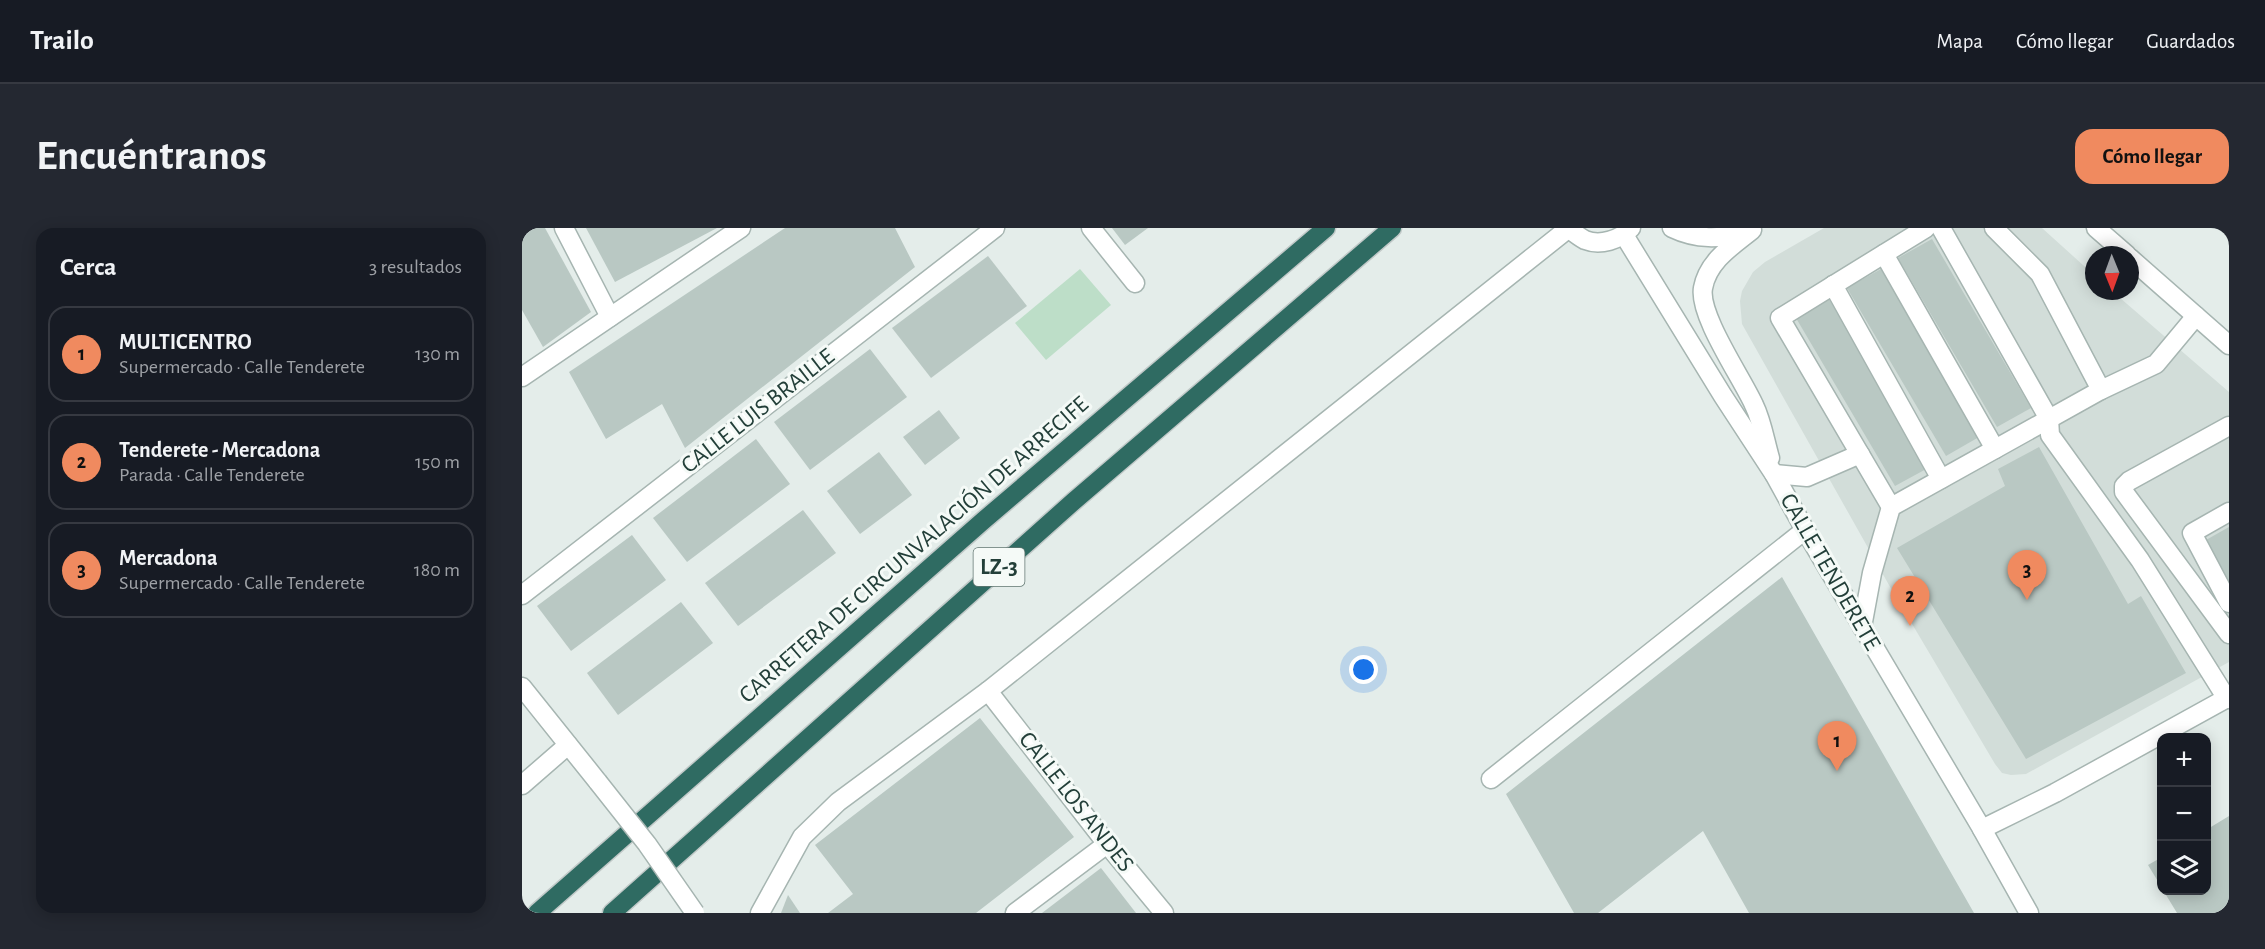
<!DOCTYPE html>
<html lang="es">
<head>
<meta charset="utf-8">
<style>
	body { margin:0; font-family:"Alegreya Sans",sans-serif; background:#242831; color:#f1f3f6 }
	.controls { position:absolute; right:18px; bottom:18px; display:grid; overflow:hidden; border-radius:12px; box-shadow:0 3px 15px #0003 }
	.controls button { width:54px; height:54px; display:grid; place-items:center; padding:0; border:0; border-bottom:2px solid #363941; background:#171b24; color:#f1f3f6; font:30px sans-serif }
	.compass { position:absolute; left:1563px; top:18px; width:54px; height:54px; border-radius:50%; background:#171b24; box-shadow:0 3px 15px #0003; rotate:179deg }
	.you { position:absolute; left:842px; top:442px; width:21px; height:21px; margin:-15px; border:4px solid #fff; border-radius:50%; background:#1a73e8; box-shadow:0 0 0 9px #1a73e833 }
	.badge { display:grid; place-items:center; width:39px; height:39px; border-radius:50%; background:#f08a5f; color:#111; font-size:20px; font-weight:700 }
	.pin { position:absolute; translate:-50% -50px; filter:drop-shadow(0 2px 3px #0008) }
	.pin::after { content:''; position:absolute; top:32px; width:21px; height:18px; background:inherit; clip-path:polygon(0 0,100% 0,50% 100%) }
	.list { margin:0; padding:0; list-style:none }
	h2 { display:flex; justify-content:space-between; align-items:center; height:78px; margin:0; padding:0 24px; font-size:26px }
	h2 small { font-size:20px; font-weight:400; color:#9ea1a6 }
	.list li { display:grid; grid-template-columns:39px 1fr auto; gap:18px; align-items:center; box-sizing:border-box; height:96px; margin:0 12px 12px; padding:0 12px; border:2px solid #363941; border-radius:18px }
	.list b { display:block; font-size:22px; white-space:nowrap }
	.list p { margin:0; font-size:20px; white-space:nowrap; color:#9ea1a6 }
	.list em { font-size:20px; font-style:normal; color:#9ea1a6 }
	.icon { flex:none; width:33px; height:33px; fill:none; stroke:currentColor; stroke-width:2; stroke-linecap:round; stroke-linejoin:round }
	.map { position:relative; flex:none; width:1707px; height:685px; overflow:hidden; border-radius:18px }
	header { display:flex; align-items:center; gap:36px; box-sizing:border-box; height:84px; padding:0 30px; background:#171b24; border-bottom:2px solid #363941 }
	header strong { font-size:28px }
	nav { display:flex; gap:33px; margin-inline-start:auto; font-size:21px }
	.intro { display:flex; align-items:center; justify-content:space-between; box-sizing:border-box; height:144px; padding:0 36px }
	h1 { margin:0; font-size:42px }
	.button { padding:15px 27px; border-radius:18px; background:#f08a5f; color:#111; font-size:21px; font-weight:700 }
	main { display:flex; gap:36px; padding:0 36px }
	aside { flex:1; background:#171b24; border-radius:18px; box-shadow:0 3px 15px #0003 }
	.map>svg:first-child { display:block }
</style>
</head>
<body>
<header>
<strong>Trailo</strong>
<nav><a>Mapa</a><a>Cómo llegar</a><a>Guardados</a></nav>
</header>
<div class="intro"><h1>Encuéntranos</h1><a class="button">Cómo llegar</a></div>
<main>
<aside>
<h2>Cerca<small>3 resultados</small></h2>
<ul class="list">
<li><span class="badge">1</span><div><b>MULTICENTRO</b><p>Supermercado · Calle Tenderete</p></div><em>130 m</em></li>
<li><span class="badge">2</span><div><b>Tenderete - Mercadona</b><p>Parada · Calle Tenderete</p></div><em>150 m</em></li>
<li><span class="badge">3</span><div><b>Mercadona</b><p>Supermercado · Calle Tenderete</p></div><em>180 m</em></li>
</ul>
</aside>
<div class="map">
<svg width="1707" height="685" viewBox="0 0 1707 685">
	<rect width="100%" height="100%" fill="#e4edea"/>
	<!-- built -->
	<path fill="#d2ddd9" d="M1302 0H1520L1572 47V63H1590L1707 164V434L1504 546 1489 547 1480 545 1473 536 1367 357 1220 96 1218 73 1220 63 1231 44 1243 34Z"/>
	<!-- green -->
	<path fill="#bddec8" d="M558 41 589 77 524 132 493 95Z"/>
	<!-- building -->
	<g fill="#b9c8c3">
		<path d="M0 0H23L69 84 21 119 0 82Z"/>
		<path d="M64 0H195L93 54Z"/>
		<path d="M263 0H373L393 39 163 220 140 176 84 211 47 144Z"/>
		<path d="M590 0H626L603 17Z"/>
		<path d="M1410 11 1509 180 1475 199 1376 30Z"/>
		<path d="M466 28 505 78 409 150 370 100Z"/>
		<path d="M1359 41 1457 209 1424 228 1325 60Z"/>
		<path d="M1307 71 1406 240 1373 258 1274 90Z"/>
		<path d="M348 121 385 169 288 242 252 194Z"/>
		<path d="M417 182 438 210 403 237 381 209Z"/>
		<path d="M234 211 268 256 165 334 131 290Z"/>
		<path d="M1517 219 1606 376 1619 368 1664 445 1504 531 1375 320 1483 258 1476 241Z"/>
		<path d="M357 224 390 267 338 306 305 263Z"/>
		<path d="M281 282 314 325 216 398 183 355Z"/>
		<path d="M1707 299V357L1684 312Z"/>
		<path d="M110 307 144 352 49 423 15 378Z"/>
		<path d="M1260 349 1452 685H1227L1181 603 1076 685H1052L984 566Z"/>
		<path d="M159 374 191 415 96 487 65 445Z"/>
		<path d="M458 490 552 609 454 685H306L331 666 293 617Z"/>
		<path d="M1707 588V685H1655L1641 662H1684V602Z"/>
		<path d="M1640 629V660L1626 637Z"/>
		<path d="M579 640 614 685H520Z"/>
		<path d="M266 667 278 685H259Z"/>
	</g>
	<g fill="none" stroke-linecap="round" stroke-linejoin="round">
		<!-- minor casing -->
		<g stroke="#a6b5b1" stroke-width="21">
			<g id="minor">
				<path d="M42 0 88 89"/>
				<path d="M569 0 613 55"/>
				<path d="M1046 0C1051 4 1057 9 1063 12 1078 18 1098 12 1109 0"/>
				<path d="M1150 0C1175 12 1198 11 1224 4"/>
				<path d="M1419 0 1527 191 1528 207 1618 332 1705 471"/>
				<path d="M1472 0 1518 46 1579 162"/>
				<path d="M1574 0 1605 27"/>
				<path d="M1230 2C1210 18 1186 33 1181 60 1176 87 1220 150 1232 177 1240 193 1243 213 1248 230"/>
				<path d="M1102 7 1201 168 1252 246 1283 302 1460 601 1507 685"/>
				<path d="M1362 26 1473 221"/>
				<path d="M1608 30 1707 117"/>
				<path d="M1311 57 1419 251"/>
				<path d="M0 149 219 0"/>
				<path d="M1707 198 1607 253 1602 258V264L1707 406"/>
				<path d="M1252 246 1285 249 1338 226"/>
				<path d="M1369 279 1258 90 1404 0"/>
				<path d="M1707 284 1670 305 1707 375"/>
				<path d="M0 367 473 0"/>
				<path d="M1340 399 1350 345 1369 279 1579 162 1634 136 1674 88"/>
				<path d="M0 459 76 554"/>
				<path d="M466 463 585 616 642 685"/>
				<path d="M969 551 1283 302"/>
				<path d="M0 557 46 517"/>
				<path d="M1460 601 1533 565 1707 469"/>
				<path d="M238 685 280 609 316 574 466 463 1047 0"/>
				<path d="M493 685 585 616"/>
			</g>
		</g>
		<!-- highway casing -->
		<g stroke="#c1c9c8" stroke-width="21">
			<g id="highway">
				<path d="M15 685 462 292 804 0"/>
				<path d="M90 685 552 273 870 0"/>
			</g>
		</g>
		<!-- minor -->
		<use href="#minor" stroke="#fff" stroke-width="18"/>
		<!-- highway -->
		<use href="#highway" stroke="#2f6b62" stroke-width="18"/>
		<!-- minor-bridge casing -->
		<g stroke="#a6b5b1" stroke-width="21" stroke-linecap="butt">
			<path id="minor-bridge" d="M76 554 125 616 173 685"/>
		</g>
		<!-- minor-bridge -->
		<use href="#minor-bridge" stroke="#fff" stroke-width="18"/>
	</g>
	<g text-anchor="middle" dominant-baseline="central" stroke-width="6" stroke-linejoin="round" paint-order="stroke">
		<!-- shield labels -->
		<rect fill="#f5faf7" stroke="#627772" stroke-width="1.5" x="451.5" y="320" width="51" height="38" rx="4.5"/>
		<g font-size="22" font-weight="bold" fill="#233f39">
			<text x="477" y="339">LZ-3</text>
		</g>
		<!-- street labels -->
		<g font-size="24" fill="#233f39" stroke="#f5faf7">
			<text transform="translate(236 183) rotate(-38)">CALLE LUIS BRAILLE</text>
			<text transform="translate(392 322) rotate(-41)">CARRETERA DE CIRCUNVALACIÓN DE ARRECIFE</text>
			<text transform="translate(1308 344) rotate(60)">CALLE TENDERETE</text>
			<text transform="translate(554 574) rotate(52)">CALLE LOS ANDES</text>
		</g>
	</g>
</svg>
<div class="controls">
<button>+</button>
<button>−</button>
<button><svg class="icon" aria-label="layers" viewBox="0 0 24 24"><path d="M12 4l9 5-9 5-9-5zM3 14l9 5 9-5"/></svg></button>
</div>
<svg class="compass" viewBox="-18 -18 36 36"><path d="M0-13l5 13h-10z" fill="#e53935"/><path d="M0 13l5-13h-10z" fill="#9ea1a6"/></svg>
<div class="you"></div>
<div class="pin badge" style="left:1315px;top:543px">1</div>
<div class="pin badge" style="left:1388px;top:398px">2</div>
<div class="pin badge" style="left:1505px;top:372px">3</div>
</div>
</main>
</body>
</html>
